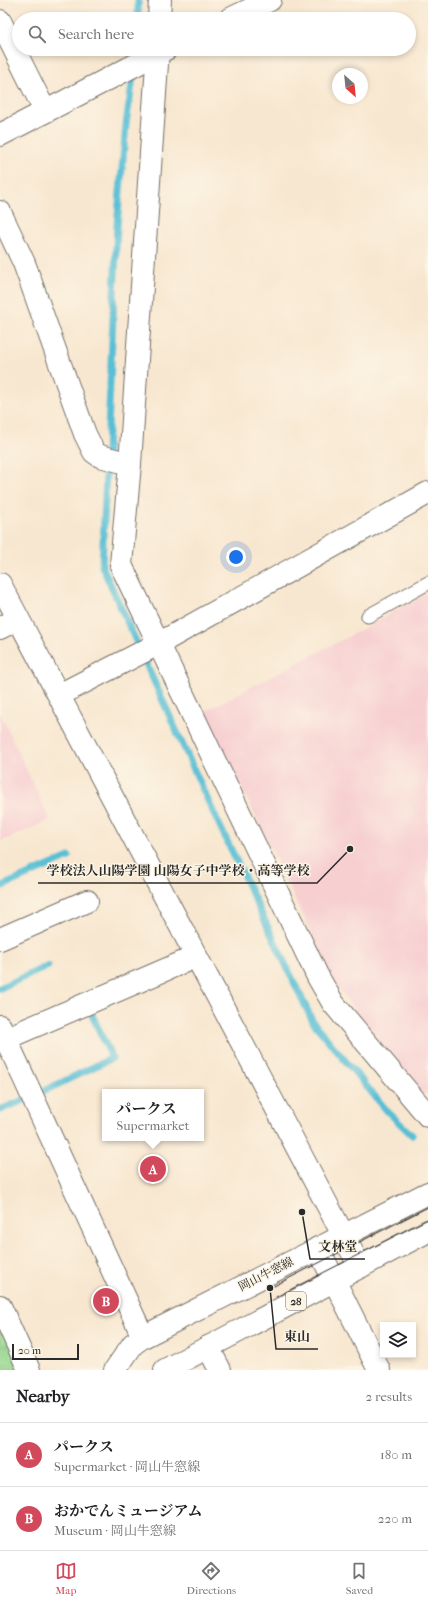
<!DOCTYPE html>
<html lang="en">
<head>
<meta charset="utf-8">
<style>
	body { margin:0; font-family:"IM FELL French Canon","Noto Serif JP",serif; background:#f6f6f6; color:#202124 }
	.controls { position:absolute; right:12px; bottom:12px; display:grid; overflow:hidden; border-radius:0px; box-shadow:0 2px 6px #0003 }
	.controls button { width:36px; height:36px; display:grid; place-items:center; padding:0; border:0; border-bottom:1px solid #e0e0e0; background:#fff; color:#202124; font:20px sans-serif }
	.compass { position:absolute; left:332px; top:68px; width:36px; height:36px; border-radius:50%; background:#fff; box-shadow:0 2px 6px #0003; rotate:153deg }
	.scale { position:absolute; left:12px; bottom:10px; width:67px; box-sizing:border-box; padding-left:4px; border:2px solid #2b2b2b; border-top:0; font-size:11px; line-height:14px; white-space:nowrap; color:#2b2b2b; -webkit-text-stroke:3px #fcf5e5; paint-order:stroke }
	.you { position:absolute; left:236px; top:557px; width:14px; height:14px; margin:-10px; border:3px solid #fff; border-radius:50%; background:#1a73e8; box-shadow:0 0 0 6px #1a73e833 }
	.badge { display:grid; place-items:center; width:26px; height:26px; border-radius:50%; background:#d1495b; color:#fff; font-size:13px; font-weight:700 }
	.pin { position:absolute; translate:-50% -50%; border:2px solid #fff; box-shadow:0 1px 4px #0006 }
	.popup { position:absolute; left:102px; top:1089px; width:102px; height:52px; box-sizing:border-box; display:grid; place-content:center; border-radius:0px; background:#fff; filter:drop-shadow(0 1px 3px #0005); font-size:13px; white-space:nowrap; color:#757577 }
	.popup b { font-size:15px; color:#202124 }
	.popup::after { content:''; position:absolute; left:50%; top:100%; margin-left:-8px; border:8px solid transparent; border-top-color:#fff }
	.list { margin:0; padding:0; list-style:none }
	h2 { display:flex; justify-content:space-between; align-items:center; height:52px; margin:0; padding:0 16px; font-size:17px }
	h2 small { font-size:13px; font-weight:400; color:#757577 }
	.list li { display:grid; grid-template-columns:26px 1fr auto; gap:12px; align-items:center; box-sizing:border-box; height:64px; padding:0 16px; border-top:1px solid #e0e0e0 }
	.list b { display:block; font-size:15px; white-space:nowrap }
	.list p { margin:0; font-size:13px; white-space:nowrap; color:#757577 }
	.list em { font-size:13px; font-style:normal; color:#757577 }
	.icon { flex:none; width:22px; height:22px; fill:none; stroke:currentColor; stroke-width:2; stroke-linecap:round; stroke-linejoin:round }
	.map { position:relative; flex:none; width:428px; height:1370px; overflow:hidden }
	.search { position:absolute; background:#fff; box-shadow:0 2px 6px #0003; left:12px; right:12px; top:12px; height:44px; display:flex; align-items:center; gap:10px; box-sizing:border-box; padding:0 14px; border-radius:22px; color:#757577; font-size:15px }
	.sheet { height:180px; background:#fff }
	nav { display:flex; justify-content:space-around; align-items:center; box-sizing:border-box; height:56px; border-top:1px solid #e0e0e0; background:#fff; font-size:11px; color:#757577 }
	nav a { display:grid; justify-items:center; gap:2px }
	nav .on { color:#d1495b }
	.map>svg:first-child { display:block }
</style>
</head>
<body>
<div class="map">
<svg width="428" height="1370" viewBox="0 0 428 1370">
	<defs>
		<pattern id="park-tufts" width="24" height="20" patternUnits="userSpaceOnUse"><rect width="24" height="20" fill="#95d78f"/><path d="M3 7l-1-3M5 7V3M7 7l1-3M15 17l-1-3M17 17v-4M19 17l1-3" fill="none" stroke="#81b97c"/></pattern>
	</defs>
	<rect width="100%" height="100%" fill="#fcf5e5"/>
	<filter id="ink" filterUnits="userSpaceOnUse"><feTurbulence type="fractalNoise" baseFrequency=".025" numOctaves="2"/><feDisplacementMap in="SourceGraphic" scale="8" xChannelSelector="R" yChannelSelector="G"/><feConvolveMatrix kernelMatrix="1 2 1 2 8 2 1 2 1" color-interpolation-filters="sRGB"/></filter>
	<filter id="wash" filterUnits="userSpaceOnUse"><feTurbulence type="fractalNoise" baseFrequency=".012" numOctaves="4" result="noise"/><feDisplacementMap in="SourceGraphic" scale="16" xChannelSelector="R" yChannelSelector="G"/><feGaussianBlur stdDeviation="0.9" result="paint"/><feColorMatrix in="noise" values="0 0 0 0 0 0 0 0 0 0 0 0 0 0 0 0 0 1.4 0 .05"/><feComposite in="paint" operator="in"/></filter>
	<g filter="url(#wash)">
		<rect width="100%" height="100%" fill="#f8e7d0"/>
		<!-- built -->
		<g fill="#f7cfd1">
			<path d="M428 592V1091L421 1095 337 987 205 711 359 631Z"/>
			<path d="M0 713 50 820 0 842Z"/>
		</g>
		<!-- park -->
		<path fill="url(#park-tufts)" stroke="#60815d" d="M0 1315 25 1370H0Z"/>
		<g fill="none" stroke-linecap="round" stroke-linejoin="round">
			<!-- stream -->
			<g stroke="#58bfd5" stroke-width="7">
				<path d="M138 19V0"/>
				<path d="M134 71 126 124 117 226 102 566 209 803 313 1022 388 1112 412 1135"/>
				<path d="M0 887 69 857"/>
				<path d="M0 988 48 966"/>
				<path d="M42 1092 112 1058 92 1015"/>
				<path d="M0 1110 24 1100"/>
			</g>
		</g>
	</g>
	<g filter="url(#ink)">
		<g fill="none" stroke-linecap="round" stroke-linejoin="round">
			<!-- service casing -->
			<g stroke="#736d65" stroke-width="15">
				<path id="service" d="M368 616 428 583"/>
			</g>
			<!-- minor casing -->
			<g stroke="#736d65" stroke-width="24">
				<g id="minor">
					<path d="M159 19 160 0"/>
					<path d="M230 19 270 0"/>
					<path d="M0 21 45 111"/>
					<path d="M158 49 130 464 121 565 318 977 333 1003 428 1116"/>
					<path d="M0 135 166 49"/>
					<path d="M0 212 24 263 85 434 94 452 100 456 130 464"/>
					<path d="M0 584 360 1267"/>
					<path d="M0 628 18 619"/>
					<path d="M59 695 160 643 428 493"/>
					<path d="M0 939 87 901"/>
					<path d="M0 1026 143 1337"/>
					<path d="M0 1041 195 957"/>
					<path d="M318 1248 379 1370"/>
					<path d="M0 1306 29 1370"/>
					<path d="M208 1347 220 1370"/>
				</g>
			</g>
			<!-- primary casing -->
			<g stroke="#736d65" stroke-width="24">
				<g id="primary">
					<path d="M115 1370 133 1344 143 1337 428 1193"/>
					<path d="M165 1370 428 1231"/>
				</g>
			</g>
			<!-- service -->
			<use href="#service" stroke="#fff" stroke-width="13"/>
			<!-- minor -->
			<use href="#minor" stroke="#fff" stroke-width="22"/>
			<!-- primary -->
			<use href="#primary" stroke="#fff" stroke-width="22"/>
			<!-- tram -->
			<g stroke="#2b2b2b" stroke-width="1">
				<path d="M270 1288 428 1207"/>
				<path d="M276 1297 428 1219"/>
			</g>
		</g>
	</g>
	<g text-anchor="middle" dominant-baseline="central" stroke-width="3" stroke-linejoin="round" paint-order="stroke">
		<!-- shield labels -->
		<rect fill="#fcf5e5" stroke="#6a6863" stroke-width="1" x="286" y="1292" width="20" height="18" rx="3"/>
		<g font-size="11" font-weight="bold" fill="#2b2b2b">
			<text x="296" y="1301">28</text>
		</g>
		<!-- street labels -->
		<g font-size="12" fill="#2b2b2b" stroke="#fcf5e5">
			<text transform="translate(266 1274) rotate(-27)">岡山牛窓線</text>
		</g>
	</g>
	<!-- callouts -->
	<path fill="none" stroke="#2b2b2b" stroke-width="1.5" d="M350 849L317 883H38M302 1212L310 1259H365M270 1288L276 1349H318"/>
	<g fill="#2b2b2b" stroke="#fcf5e5" stroke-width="1.5">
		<circle cx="350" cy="849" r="4"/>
		<circle cx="302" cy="1212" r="4"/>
		<circle cx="270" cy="1288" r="4"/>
	</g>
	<g font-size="13" text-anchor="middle" font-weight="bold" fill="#2b2b2b" stroke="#fcf5e5" stroke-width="3" stroke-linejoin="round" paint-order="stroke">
		<text x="178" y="875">学校法人山陽学園 山陽女子中学校・高等学校</text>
		<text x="338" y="1251">文林堂</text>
		<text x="297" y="1341">東山</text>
	</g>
</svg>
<div class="controls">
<button><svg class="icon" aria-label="layers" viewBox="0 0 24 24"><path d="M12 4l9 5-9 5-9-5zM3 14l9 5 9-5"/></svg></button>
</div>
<svg class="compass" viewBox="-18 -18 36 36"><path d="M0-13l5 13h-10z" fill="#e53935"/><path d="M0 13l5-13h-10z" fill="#757577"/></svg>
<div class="scale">20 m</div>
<div class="you"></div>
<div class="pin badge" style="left:153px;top:1169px">A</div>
<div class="popup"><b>パークス</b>Supermarket</div>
<div class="pin badge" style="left:106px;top:1301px">B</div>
<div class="search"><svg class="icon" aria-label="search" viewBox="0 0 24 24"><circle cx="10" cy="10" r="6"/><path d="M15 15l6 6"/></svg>Search here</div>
</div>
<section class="sheet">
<h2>Nearby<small>2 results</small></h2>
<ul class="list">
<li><span class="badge">A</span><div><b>パークス</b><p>Supermarket · 岡山牛窓線</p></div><em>180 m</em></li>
<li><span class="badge">B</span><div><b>おかでんミュージアム</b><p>Museum · 岡山牛窓線</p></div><em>220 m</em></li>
</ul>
</section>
<nav>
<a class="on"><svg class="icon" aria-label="map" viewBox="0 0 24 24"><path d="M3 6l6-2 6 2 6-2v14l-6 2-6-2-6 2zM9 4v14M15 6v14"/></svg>Map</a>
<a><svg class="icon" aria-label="directions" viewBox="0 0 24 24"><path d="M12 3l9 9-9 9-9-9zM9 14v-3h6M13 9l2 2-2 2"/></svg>Directions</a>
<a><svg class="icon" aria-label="saved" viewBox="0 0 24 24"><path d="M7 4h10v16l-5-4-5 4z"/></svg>Saved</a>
</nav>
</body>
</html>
